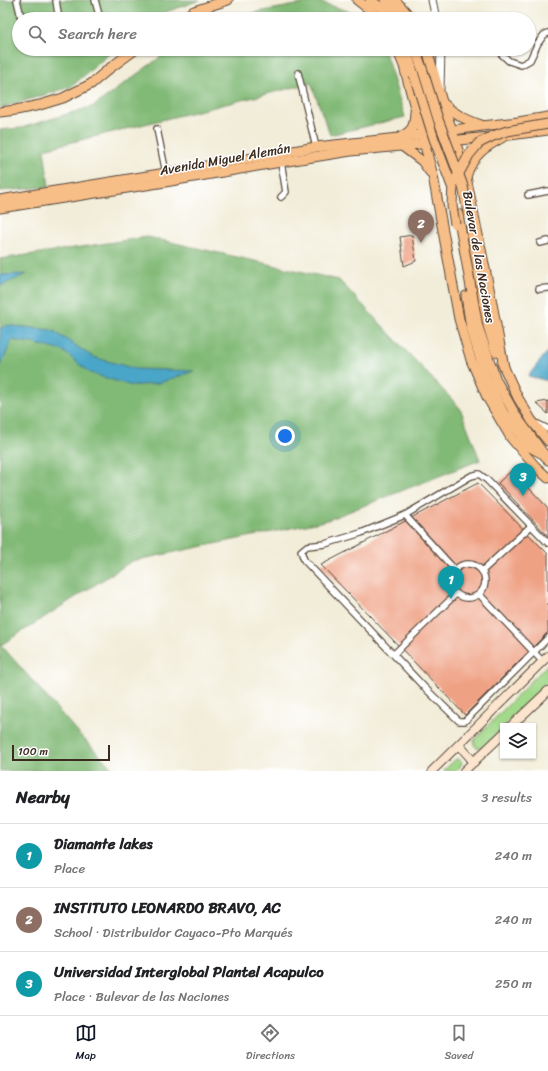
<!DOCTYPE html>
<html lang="en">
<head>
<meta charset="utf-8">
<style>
	body { margin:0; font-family:Sriracha,sans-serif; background:#f6f6f6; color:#202124 }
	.controls { position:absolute; right:12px; bottom:12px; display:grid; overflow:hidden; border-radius:0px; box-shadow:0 1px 3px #0004 }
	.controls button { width:36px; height:36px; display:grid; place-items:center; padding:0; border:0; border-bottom:1px solid #e0e0e0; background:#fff; color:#202124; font:20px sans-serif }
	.scale { position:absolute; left:12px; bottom:10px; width:98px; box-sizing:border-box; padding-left:4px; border:2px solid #3b2a1e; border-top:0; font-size:11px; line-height:14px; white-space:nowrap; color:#3b2a1e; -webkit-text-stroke:3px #fff; paint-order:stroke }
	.you { position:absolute; left:285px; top:436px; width:14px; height:14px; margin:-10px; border:3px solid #fff; border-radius:50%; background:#1a73e8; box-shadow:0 0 0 6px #1a73e833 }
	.badge { display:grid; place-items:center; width:26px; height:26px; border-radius:50%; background:#111827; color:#fff; font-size:13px; font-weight:700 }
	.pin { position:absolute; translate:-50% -33px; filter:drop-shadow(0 1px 2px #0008) }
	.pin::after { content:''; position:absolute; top:21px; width:14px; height:12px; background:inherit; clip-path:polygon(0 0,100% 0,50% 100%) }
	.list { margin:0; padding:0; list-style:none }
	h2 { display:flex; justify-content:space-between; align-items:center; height:52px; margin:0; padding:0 16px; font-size:17px }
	h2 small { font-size:13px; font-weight:400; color:#757577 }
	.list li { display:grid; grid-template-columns:26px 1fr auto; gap:12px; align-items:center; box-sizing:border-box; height:64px; padding:0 16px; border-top:1px solid #e0e0e0 }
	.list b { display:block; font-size:15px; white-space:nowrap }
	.list p { margin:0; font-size:13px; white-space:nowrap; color:#757577 }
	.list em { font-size:13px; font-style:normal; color:#757577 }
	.icon { flex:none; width:22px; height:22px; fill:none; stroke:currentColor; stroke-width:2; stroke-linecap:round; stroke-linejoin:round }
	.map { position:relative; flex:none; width:548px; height:771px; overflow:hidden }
	.search { position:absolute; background:#fff; box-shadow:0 1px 3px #0004; left:12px; right:12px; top:12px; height:44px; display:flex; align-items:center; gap:10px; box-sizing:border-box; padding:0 14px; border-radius:22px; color:#757577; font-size:15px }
	.sheet { height:244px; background:#fff }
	nav { display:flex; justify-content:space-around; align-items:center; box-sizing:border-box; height:56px; border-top:1px solid #e0e0e0; background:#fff; font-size:11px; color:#757577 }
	nav a { display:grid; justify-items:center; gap:2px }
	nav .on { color:#111827 }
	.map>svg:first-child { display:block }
</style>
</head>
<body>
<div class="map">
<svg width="548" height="771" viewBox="0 0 548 771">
	<rect width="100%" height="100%" fill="#fff"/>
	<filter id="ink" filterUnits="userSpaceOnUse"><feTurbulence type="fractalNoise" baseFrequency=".025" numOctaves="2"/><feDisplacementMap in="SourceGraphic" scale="8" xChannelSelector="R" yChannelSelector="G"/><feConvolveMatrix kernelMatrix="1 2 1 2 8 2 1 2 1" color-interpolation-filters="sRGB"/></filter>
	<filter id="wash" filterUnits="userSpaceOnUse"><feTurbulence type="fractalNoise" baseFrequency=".012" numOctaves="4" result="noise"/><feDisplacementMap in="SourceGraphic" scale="16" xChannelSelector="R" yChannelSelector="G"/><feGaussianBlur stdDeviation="0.9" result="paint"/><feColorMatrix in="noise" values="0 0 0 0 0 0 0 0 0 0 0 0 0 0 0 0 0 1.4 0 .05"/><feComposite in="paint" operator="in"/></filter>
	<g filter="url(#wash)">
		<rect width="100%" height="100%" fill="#f2edd9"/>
		<!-- green -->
		<g fill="#a2d98a" stroke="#6e8254">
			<path d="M548 664V682L482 748H478L474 745V740Z"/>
			<path d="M456 759H459L462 762 460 767 456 771H443Z"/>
		</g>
		<!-- forest -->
		<g fill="#81b976" stroke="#5e724a">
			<path d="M0 0H200L152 17 149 19H19V49H115L71 87 0 108Z"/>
			<path d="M317 1 351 12 358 19H235L253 13Z"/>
			<path d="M171 49H384L405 117 330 135 311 83 44 149 49 187 0 191V130L21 128 94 106Z"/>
			<path d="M148 237 339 280 460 408 480 460 325 521 132 561 1 645 80 735 115 771H0V259Z"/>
		</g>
		<!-- water -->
		<g fill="#4aa6c8" stroke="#426873">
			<path d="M27 274 0 286V275Z"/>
			<path d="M6 325 52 330 93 357 136 369 194 371 159 383 132 386 90 373 63 351 36 344 12 340 0 367V329Z"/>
			<path d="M548 351V381L528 376Z"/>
		</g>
		<g id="blocks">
			<!-- building -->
			<g fill="#efa184">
				<path d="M412 235 416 261 404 266 400 237Z"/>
				<path d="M548 401V414L536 403Z"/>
				<path d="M512 470 548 508V536L498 483Z"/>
				<path d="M478 483 548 554V632L465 715 321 565Z"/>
			</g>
		</g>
	</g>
	<g filter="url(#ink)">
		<use href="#blocks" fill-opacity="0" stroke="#56473a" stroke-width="1"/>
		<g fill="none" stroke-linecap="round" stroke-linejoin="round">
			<!-- minor casing -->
			<g stroke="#56473a" stroke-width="8">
				<g id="minor">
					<path d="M17 0 21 17"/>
					<path d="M56 0 58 14"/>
					<path d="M95 0 100 19"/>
					<path d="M496 49 509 61 521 65 530 60 538 43 544 35 548 33"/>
					<path d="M298 73 316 147"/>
					<path d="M157 129 166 173"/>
					<path d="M528 195 548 191"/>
					<path d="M281 197 286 192 281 162"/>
					<path d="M540 243 548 241"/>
					<path d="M539 289 548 288"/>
					<path d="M536 423 548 429"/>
					<path d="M405 515 455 570"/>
					<path d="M548 543 487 480 479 474 471 476 405 515 361 533 325 544 307 546 301 551 304 560 424 687 459 721H465L548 638"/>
					<circle cx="468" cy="581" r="17"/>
					<path d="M482 571 531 526"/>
					<path d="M479 594 543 662"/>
					<path d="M394 654 456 594"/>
				</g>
			</g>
			<!-- tertiary casing -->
			<g stroke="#56473a" stroke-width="9">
				<g id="tertiary">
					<path d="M432 0 436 19"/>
					<path d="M440 89 441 49"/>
				</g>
			</g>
			<!-- secondary casing -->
			<g stroke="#56473a" stroke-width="10">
				<g id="secondary">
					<path d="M511 726 548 691"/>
					<path d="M459 745 474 762"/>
					<path d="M432 771 548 656"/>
					<path d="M464 771 503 734"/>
				</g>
			</g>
			<!-- primary casing -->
			<g stroke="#56473a" stroke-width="11">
				<g id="primary">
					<path d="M357 0 375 14 379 19"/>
					<path d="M370 0 385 10 390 19"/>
					<path d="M385 0 390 3 400 19"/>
					<path d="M395 0 412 19"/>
					<path d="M180 19 194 11 228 0"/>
					<path d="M397 49 404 66 433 176 459 319 471 360 487 397 511 438 535 466 548 478"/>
					<path d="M406 49 414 75"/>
					<path d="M415 49 423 71"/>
					<path d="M427 49 442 102 452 130 466 177 490 293 504 367"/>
					<path d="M444 104C455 115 467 120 481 125"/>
					<path d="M0 112 16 110 40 105 63 98 91 84 110 68 136 49"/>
					<path d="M402 136C414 130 414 125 415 112"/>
					<path d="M502 136 548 130"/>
					<path d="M402 146 422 161 430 172"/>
					<path d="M466 177C473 154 485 147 505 136"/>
					<path d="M0 200 166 173 316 147 398 138 482 126 518 122 548 117"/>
					<path d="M0 208 165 182 281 162 351 151 489 137"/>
					<path d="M458 214 478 327 496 380 516 416 548 460"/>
					<path d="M471 229 488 326 496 352"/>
					<path d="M466 296 471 328 486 378 503 412 528 446 541 453"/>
					<path d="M502 363 518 398 532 421 548 441"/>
				</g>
			</g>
			<!-- minor -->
			<use href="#minor" stroke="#fff" stroke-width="5.5"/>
			<!-- tertiary -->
			<use href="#tertiary" stroke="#fff" stroke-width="7"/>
			<!-- secondary -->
			<use href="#secondary" stroke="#fce5cf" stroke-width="8"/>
			<!-- primary -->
			<use href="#primary" stroke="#f7be88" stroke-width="9"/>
			<!-- primary-bridge casing -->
			<g stroke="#56473a" stroke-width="11" stroke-linecap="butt">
				<g id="primary-bridge">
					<path d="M423 71 438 119 463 186 468 213"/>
					<path d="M414 75 434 139 453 189"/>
					<path d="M455 224 452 206 453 184 469 155 479 143 493 136 507 131 548 124"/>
				</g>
			</g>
			<!-- primary-bridge -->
			<use href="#primary-bridge" stroke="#f7be88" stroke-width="9"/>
		</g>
	</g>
	<g text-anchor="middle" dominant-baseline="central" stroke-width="3" stroke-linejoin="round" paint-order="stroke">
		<!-- street labels -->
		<g font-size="13" fill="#3b2a1e" stroke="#fff">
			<text transform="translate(225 159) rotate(-10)">Avenida Miguel Alemán</text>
			<text transform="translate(479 257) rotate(80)">Bulevar de las Naciones</text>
		</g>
	</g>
</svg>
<div class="controls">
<button><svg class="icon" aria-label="layers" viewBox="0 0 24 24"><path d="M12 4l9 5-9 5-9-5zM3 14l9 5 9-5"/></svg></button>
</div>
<div class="scale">100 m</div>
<div class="you"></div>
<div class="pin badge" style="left:451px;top:599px;background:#0f9aa8">1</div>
<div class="pin badge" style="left:421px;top:243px;background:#8d6e63">2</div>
<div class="pin badge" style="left:523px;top:496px;background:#0f9aa8">3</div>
<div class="search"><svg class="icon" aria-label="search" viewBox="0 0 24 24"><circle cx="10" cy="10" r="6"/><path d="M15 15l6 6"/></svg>Search here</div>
</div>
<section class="sheet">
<h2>Nearby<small>3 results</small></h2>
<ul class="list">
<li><span class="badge" style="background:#0f9aa8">1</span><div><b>Diamante lakes</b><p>Place</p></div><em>240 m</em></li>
<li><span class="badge" style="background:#8d6e63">2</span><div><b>INSTITUTO LEONARDO BRAVO, AC</b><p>School · Distribuidor Cayaco-Pto Marqués</p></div><em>240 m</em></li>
<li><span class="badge" style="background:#0f9aa8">3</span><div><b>Universidad Interglobal Plantel Acapulco</b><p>Place · Bulevar de las Naciones</p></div><em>250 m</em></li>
</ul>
</section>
<nav>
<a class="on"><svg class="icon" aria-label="map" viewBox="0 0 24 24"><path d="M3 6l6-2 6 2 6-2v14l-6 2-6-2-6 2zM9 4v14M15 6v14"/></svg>Map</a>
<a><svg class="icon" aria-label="directions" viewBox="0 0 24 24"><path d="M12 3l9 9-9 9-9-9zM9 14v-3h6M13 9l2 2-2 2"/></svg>Directions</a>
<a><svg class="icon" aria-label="saved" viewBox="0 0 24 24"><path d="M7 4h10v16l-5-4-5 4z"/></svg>Saved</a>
</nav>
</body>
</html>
